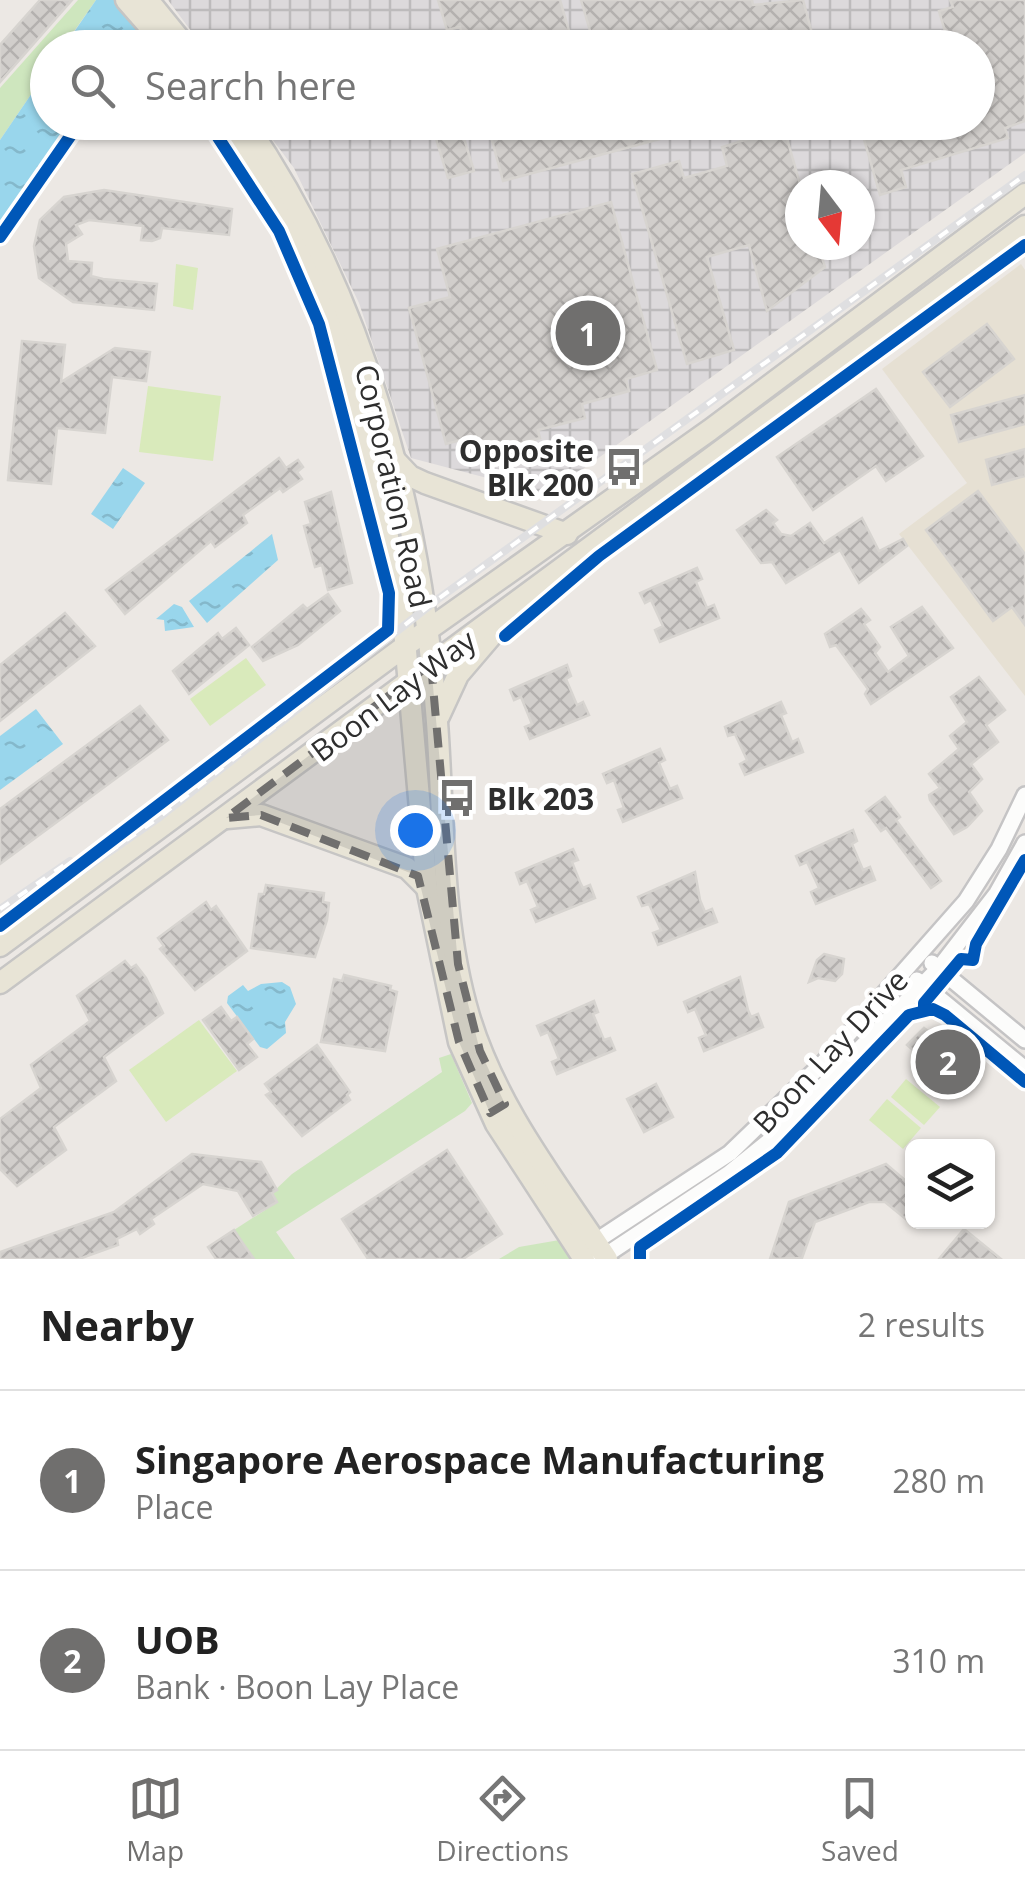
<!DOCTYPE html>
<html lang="en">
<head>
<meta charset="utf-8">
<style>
	body { margin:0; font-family:"Open Sans",sans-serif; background:#f2f2f2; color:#222 }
	.controls { position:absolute; right:30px; bottom:30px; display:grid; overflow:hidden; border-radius:15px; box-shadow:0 2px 8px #0004 }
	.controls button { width:90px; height:90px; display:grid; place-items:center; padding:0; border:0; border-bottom:2px solid #e0e0e0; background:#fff; color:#222; font:50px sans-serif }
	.compass { position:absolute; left:785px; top:170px; width:90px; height:90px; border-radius:50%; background:#fff; box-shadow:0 2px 8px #0004; rotate:164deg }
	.you { position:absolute; left:415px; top:830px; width:35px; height:35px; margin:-25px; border:8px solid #fff; border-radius:50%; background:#1a73e8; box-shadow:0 0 0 15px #1a73e833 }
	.badge { display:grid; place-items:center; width:65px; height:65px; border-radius:50%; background:#706f6e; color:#fff; font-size:32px; font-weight:700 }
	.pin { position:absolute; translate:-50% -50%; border:5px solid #fff; box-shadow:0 2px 10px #0006 }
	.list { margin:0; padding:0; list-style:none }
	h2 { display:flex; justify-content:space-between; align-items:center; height:130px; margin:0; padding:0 40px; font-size:42px }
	h2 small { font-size:32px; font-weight:400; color:#767676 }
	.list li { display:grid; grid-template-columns:65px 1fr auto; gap:30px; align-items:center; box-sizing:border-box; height:180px; padding:0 40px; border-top:2px solid #e0e0e0 }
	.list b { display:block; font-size:38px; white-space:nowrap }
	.list p { margin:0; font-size:32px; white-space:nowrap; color:#767676 }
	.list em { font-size:32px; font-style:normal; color:#767676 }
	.icon { flex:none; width:55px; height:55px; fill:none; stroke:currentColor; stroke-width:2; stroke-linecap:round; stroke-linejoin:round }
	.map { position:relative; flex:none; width:1025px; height:1259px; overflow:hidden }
	.search { position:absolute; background:#fff; box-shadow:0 2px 8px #0004; left:30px; right:30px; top:30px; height:110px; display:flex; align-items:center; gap:25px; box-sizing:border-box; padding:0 35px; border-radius:55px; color:#767676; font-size:38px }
	.sheet { height:490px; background:#fff }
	nav { display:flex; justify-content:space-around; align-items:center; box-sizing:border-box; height:140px; border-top:2px solid #e0e0e0; background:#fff; font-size:28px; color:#767676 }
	nav a { display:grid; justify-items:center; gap:5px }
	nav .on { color:#706f6e }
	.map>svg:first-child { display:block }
</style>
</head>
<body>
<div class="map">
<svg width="1025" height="1259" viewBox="0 0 1025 1259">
	<defs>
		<pattern id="industrial-grid" width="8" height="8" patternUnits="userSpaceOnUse" patternTransform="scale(2.5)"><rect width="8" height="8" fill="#dcd9db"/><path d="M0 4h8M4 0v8" fill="none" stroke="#bdbbbc"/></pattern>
		<pattern id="water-ripples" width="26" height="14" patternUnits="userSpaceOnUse" patternTransform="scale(2.5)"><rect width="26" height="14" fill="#99d6ec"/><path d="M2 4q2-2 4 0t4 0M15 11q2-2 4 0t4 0" fill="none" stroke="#84b8cb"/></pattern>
		<pattern id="building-cross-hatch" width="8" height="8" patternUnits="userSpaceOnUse" patternTransform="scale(2.5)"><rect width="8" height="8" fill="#d1cecb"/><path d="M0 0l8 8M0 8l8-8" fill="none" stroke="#b4b1af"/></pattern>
	</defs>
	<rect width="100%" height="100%" fill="#ece8e4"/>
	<!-- industrial -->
	<path fill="url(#industrial-grid)" fill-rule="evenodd" d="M168 0H1025V153L548 494 411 458 359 303 294 168 260 123 978 122V48L203 47ZM800 185H860V245H800Z"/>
	<!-- education -->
	<path fill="#e6e0d3" d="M1021 264 1025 270V696L899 534 967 483 882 369Z"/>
	<!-- park -->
	<g fill="#cee6be">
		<path d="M78 0H96L63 47 48 48 47 71 0 140V88Z"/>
		<path d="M73 123H86L0 245V227Z"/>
		<path d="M451 1054 472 1103 465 1111 276 1232 295 1259H254L234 1230 276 1203 273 1192 292 1174 442 1072 439 1058Z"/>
		<path d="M571 1238 584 1259H499L519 1247Z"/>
	</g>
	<!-- pitch -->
	<g fill="#d9eabb">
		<path d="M176 264 198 268 193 310 173 306Z"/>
		<path d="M148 386 221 396 213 461 139 452Z"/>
		<path d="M246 658 266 685 210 726 190 699Z"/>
		<path d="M199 1020 237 1071 166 1122 129 1070Z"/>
		<path d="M906 1079 940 1107 924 1125 891 1097Z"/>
		<path d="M887 1099 921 1128 903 1149 869 1120Z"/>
	</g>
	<!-- water -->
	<g fill="url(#water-ripples)">
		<path d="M96 0H158L125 47 63 48Z"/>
		<path d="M47 71 48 122 73 123 0 227V140Z"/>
		<path d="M123 468 145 483 113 529 91 514Z"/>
		<path d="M272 534 278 560 207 623 189 601Z"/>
		<path d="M174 604 182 607 194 627 165 631 164 620 156 619Z"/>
		<path d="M36 709 63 744 0 790V736Z"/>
		<path d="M282 982 290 987 296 1004 285 1022 286 1033 267 1049 260 1047 227 1003 228 996 243 985 248 991 261 984Z"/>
	</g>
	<!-- building -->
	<g fill="url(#building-cross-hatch)" stroke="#d7d4d0" stroke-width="2.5">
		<path d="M40 0H72L0 82V45Z"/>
		<path d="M438 0H560L574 48H466L460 27 447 30Z"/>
		<path d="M581 0H752L753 5 803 0 816 48H595Z"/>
		<path d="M950 0H1025V121L1005 128 1008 138 901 170 906 187 880 195 859 122H978V48H950L939 11 953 7Z"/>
		<path d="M399 122H459L474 171 448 178 433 129 403 138Z"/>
		<path d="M487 122H712V125L503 181Z"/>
		<path d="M784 128 800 184V245H818L825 267 767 311 749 245 707 257 734 350 687 364 632 174 679 161 684 178 727 166 722 147Z"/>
		<path d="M104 190 232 209 229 235 162 228 160 238 152 241 141 240 143 226 89 220 76 225 82 234 66 244 68 261 92 263 91 276 103 279 157 284 154 310 73 302 39 278 34 246 40 220 64 197Z"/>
		<path d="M611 202 657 370 626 379 629 391 582 404 585 418 538 430 540 438 481 454 476 436 446 444 409 308 450 297 437 249Z"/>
		<path d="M987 324 1014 359 950 407 923 372Z"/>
		<path d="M22 341 65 345 61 382 115 348 150 352 146 381 112 377 105 433 57 428 51 484 8 480Z"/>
		<path d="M876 389 923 456 886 481 876 466 813 510 777 457Z"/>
		<path d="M1025 395V424L959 442 951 415Z"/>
		<path d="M1025 449V476L992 485 986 460Z"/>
		<path d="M279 458 286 468 298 460 303 467 297 472 302 479 283 492 280 488 243 515 247 523 215 547 211 541 125 614 106 590Z"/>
		<path d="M978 491 1025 554V625L1012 607 993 621 926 530Z"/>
		<path d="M331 492 352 583 328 590 322 565 315 567 304 526 311 524 305 502Z"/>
		<path d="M766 510 777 520 773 523 781 534 791 536 810 523 824 543 862 518 879 551 903 539 907 546 859 583 840 550 786 583 772 562 761 563 737 530Z"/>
		<path d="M697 568 702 579 696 582 704 601 707 608 714 605 719 618 660 642 655 630 663 626 651 600 645 603 640 593Z"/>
		<path d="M328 594 340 611 298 645 263 661 252 647 303 605 307 609Z"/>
		<path d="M922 607 953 648 871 704 865 694 868 689 836 645 830 647 825 634 861 609 870 620 864 624 880 647 875 653 888 672 909 656 891 627Z"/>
		<path d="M65 613 95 646 0 721V665Z"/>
		<path d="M236 628 249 645 189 694 173 671 218 633 222 639Z"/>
		<path d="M567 665 571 676 566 679 574 698 577 705 583 702 589 715 530 739 525 727 532 724 521 697 514 700 510 690Z"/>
		<path d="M979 677 1005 710 986 725 998 742 971 764 982 779 969 792 982 811 967 827 954 834 930 800 929 795 940 788 929 774 959 749 950 736 967 722 951 697Z"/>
		<path d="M781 702 786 713 781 715 792 742 798 739 803 752 745 775 740 764 747 760 735 734 728 736 725 727Z"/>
		<path d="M140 706 168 740 0 864V809Z"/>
		<path d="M660 749 665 760 659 763 670 789 677 786 682 798 623 822 618 810 624 808 614 780 607 783 603 774Z"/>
		<path d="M885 797 900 817 896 820 941 881 931 888 886 828 881 831 866 811Z"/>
		<path d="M853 830 857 841 852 844 863 870 870 867 875 880 816 904 811 892 819 888 807 862 800 865 796 856Z"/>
		<path d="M573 849 578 860 572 862 580 882 583 888 590 885 595 898 536 922 531 910 538 907 527 881 520 884 516 873Z"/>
		<path d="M695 872 700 900 705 912 712 909 717 922 658 945 653 933 661 930 649 904 642 906 638 897Z"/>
		<path d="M266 885 324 893 323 902 329 903 327 920 315 957 251 948 259 894H264Z"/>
		<path d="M206 902 211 910 216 906 247 951 195 990 160 949 164 946 158 938Z"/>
		<path d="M824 954 844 959 842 974 835 981 818 978 809 982 817 960Z"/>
		<path d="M125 961 131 968 136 965 146 978 163 1013 104 1057 116 1081 54 1127 66 1150 17 1186 0 1169V1119L41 1088 31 1065 90 1021 77 996Z"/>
		<path d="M344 975 391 986 390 990 397 992 385 1051 321 1042 334 979 342 981Z"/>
		<path d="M740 977 748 1010 751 1017 758 1014 763 1027 704 1051 699 1038 706 1035 695 1009 688 1012 684 1002Z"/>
		<path d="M594 1001 598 1012 593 1014 604 1040 610 1038 615 1050 557 1074 552 1062 559 1059 548 1032 541 1035 537 1026Z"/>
		<path d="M221 1007 231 1021 237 1017 253 1039 247 1044 257 1057 239 1070 203 1020Z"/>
		<path d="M924 1028 967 1062 963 1068 968 1072 956 1087 907 1045Z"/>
		<path d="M317 1045 350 1092 347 1095 350 1100 302 1136 266 1095 271 1092 265 1084Z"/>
		<path d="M656 1084 673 1117 644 1132 627 1099Z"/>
		<path d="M447 1150 502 1234 463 1259H368L342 1219Z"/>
		<path d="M192 1154 261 1162 277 1190 272 1193 277 1202 253 1216 238 1191 203 1184 151 1219 154 1224 140 1234 137 1229 117 1239 118 1245 79 1259H0V1252L114 1212Z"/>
		<path d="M886 1164 912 1186V1224L885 1202H869L815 1222 802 1258 770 1259 789 1202Z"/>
		<path d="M964 1229 1001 1259H939Z"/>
		<path d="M234 1230 242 1242 254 1259H216L208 1247Z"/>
	</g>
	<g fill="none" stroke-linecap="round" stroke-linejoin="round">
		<!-- minor casing -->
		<g stroke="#c5c4c5" stroke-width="20">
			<g id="minor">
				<path d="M932 963 1025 1040"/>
				<path d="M917 980 1025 1069"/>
				<path d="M587 1247 730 1153 823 1063 966 901 999 849 1025 795"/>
				<path d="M600 1259 728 1174 769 1141 939 968 997 893 1025 843"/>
			</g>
		</g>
		<!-- major casing -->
		<g stroke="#c6c5c4" stroke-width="25">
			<g id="major">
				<path d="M126 0 168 48"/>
				<path d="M148 0 187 48"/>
				<path d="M223 122 282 214 312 274 339 338 361 415 401 595 427 888 459 1042 496 1124 584 1259"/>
				<path d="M245 122C366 297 421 512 437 722 444 818 441 923 469 1016 497 1108 555 1180 607 1259"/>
				<path d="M392 457 410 476 425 483 567 534"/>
				<path d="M439 716 458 675 504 621"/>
				<path d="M227 818 261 815 407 868 427 888"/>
				<path d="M0 946 408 644 710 430 1025 194"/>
				<path d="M0 983 1025 226"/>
			</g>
		</g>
		<!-- minor -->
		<use href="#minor" stroke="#fcfcfb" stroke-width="15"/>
		<!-- major -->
		<use href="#major" stroke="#e8e4d6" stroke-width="20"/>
		<!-- rail casing -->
		<g stroke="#dfdfe1" stroke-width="8">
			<g id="rail">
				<path d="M0 909 70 861"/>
				<path d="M0 928 157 819 438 599 1025 175"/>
			</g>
		</g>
		<!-- rail -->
		<use href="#rail" stroke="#fff" stroke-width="4" stroke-dasharray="11" stroke-linecap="butt"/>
		<!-- cycleway casing -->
		<g stroke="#fff" stroke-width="19">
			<g id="cycleway">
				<path d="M0 237 80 122"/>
				<path d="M505 636 599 556 1025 245"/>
				<path d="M0 926 388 630 389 593 319 324 279 231 208 122"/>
				<path d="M924 1009V1003L961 959 973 960 976 944 1025 860"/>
				<path d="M640 1259V1247L777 1153 909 1015 933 1009 945 1015 1025 1082"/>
			</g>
		</g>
		<!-- cycleway -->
		<use href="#cycleway" stroke="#0057b8" stroke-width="12"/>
	</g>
	<!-- marked area -->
	<path fill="#706f6e" fill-opacity="0.2" stroke="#706f6e" stroke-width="8" stroke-dasharray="20 12" stroke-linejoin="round" d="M431 664 458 964 480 1051 505 1104 490 1113 459 1042 418 876 261 815 226 818Z"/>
	<!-- icons -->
	<defs>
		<g id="bus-bare" transform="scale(3)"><path d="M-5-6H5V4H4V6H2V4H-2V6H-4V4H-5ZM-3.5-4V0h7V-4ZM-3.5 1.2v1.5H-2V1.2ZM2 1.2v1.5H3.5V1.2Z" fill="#706f6e" stroke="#fff" stroke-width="2.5" paint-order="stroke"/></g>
	</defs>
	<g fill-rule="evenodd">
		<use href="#bus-bare" x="624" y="467"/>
		<use href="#bus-bare" x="457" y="798"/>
	</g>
	<g text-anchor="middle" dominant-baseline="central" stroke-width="10" stroke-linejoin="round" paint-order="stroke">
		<!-- poi labels -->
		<g font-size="30" font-weight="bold" fill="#2e2e2e" stroke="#fff" text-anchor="end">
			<text x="594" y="450">Opposite<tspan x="594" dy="34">Blk 200</tspan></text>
			<text x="487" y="798" text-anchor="start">Blk 203</text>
		</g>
		<!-- street labels -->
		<g font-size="30" fill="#2e2e2e" stroke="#fff">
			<text transform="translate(394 486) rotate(77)">Corporation Road</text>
			<text transform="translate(393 695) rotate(-37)">Boon Lay Way</text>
			<text transform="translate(830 1051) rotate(-47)">Boon Lay Drive</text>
		</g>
	</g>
</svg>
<div class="controls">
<button><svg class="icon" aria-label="layers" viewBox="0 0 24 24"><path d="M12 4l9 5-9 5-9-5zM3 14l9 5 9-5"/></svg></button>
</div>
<svg class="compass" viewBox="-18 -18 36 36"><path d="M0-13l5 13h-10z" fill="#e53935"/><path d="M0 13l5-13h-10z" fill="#767676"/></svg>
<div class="you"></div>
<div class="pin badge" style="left:588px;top:333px">1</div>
<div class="pin badge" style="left:948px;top:1062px">2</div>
<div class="search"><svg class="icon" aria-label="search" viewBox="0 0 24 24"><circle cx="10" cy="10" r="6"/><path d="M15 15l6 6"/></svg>Search here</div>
</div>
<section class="sheet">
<h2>Nearby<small>2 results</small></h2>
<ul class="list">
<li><span class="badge">1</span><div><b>Singapore Aerospace Manufacturing</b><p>Place</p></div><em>280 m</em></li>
<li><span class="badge">2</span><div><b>UOB</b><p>Bank · Boon Lay Place</p></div><em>310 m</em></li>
</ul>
</section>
<nav>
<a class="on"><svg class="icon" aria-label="map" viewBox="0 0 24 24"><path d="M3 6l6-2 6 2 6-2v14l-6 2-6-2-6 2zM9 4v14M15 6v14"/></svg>Map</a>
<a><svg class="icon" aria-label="directions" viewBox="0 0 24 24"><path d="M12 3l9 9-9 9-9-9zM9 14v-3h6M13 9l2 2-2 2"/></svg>Directions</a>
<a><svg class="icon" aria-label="saved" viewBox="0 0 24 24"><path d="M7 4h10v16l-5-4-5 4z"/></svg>Saved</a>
</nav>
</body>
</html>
